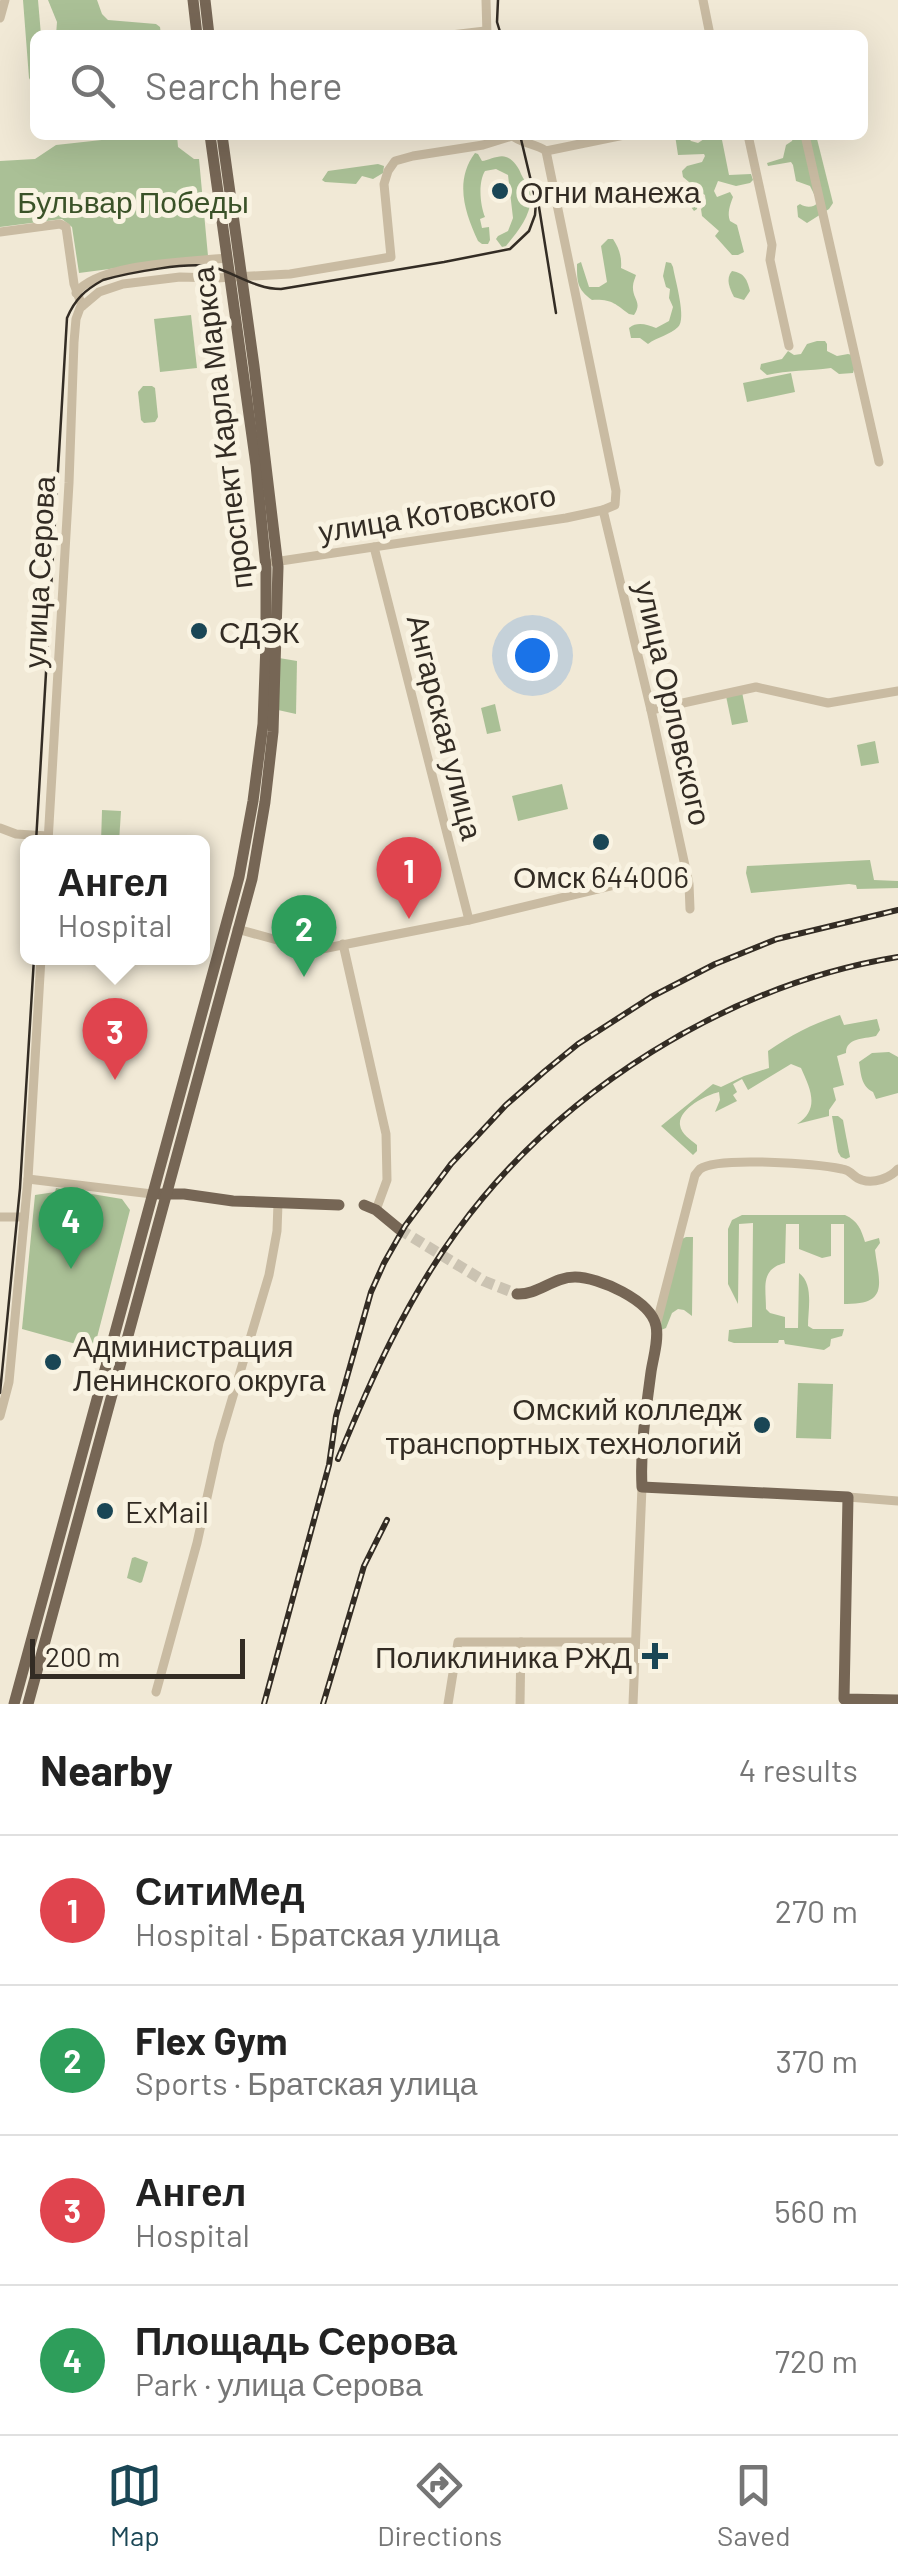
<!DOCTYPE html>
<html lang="en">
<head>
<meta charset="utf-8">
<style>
	body { margin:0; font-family:Barlow,sans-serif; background:#f6f6f6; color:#222 }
	.scale { position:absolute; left:30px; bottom:25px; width:215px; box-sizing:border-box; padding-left:10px; border:5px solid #332c24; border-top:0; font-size:28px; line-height:35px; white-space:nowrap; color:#332c24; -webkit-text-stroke:8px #f9f3e2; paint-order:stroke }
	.you { position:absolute; left:532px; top:655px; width:35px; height:35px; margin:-25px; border:8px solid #fff; border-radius:50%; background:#1a73e8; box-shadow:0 0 0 15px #1a73e833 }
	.badge { display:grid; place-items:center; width:65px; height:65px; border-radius:50%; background:#1a4655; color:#fff; font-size:32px; font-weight:700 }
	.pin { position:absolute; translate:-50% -82px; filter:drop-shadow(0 2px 5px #0008) }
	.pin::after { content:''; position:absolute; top:52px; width:35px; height:30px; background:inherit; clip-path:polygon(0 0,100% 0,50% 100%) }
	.popup { position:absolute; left:20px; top:835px; width:190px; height:130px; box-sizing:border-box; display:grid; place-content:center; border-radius:15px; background:#fff; filter:drop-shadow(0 2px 8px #0005); font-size:32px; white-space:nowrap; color:#767676 }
	.popup b { font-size:38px; color:#222 }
	.popup::after { content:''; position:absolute; left:50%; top:100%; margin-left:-20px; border:20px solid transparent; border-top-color:#fff }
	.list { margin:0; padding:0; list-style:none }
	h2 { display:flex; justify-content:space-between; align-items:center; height:130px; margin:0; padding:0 40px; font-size:42px }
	h2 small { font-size:32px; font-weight:400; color:#767676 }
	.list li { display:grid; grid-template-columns:65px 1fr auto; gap:30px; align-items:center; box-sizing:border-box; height:150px; padding:0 40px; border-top:2px solid #e0e0e0 }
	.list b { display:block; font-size:38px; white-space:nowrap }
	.list p { margin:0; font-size:32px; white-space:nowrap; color:#767676 }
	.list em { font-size:32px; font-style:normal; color:#767676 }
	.icon { flex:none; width:55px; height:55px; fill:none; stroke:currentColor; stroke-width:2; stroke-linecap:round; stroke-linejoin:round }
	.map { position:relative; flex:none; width:898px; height:1704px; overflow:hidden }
	.search { position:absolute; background:#fff; box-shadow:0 10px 40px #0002; left:30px; right:30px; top:30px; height:110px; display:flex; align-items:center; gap:25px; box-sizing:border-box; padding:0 35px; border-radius:15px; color:#767676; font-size:38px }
	.sheet { height:730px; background:#fff }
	nav { display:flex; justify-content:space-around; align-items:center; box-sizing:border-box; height:140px; border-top:2px solid #e0e0e0; background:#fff; font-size:28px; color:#767676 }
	nav a { display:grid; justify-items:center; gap:5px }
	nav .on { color:#1a4655 }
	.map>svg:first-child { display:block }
</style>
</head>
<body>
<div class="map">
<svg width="898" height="1704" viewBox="0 0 898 1704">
	<rect width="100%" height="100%" fill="#f1e9d6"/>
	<!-- green -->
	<g fill="#aac096">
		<path d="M23 0H38L41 35H35V88L29 78Z"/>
		<path d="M48 0H97L102 14 108 20 156 24 160 27 161 35H56L57 22Z"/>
		<path d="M147 135H177L178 147 194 159H199L208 256 79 273 72 227 62 219 0 227V161L35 159 56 145Z"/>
		<path d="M675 135H686L691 141 698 143 704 139 703 135H721L729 175 751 174 753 180 750 183 736 186 718 181 714 191 717 197 730 192 733 197C730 205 727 213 730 221L737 225 744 252 738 255H732L715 236 719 231 702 216 701 209 706 204 705 195 702 193 699 195 697 209 694 211C687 203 687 191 689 182L683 177 682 171 687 166 702 162 705 156 704 154 678 155Z"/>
		<path d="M794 135H816L833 203 829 209 807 223 798 217 797 206 800 204C806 208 814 208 818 202L810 186 796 181 793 165 791 162 768 166 767 163 783 158 786 145 792 141Z"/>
		<path d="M475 153 478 154 482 161C489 160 500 154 506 157 513 159 519 168 521 174 523 179 527 183 529 188 536 210 519 230 506 246L502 247 496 239 498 236 508 231 513 218 508 175 496 169 485 171C478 182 480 205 485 217L480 219 482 228 489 227 490 240 488 244H482L478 241C465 213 454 181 475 153Z"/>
		<path d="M378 164 384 166 383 173 373 179 362 176 356 184 325 182 322 180 328 171Z"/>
		<path d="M608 239H613C619 248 622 257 621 268L636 275C635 279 633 282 633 286 632 299 643 302 634 315L629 314C615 304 612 299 592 300 577 289 577 282 577 264L581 262 589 287H599L607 282 601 246Z"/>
		<path d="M666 262 671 263 673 267C675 280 687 319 678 327 670 335 657 337 648 344L640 338H631L629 328C638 321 647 325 656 328L669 321 673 307 669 298 670 289 666 287 663 276Z"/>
		<path d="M732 271C745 273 747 280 750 291L744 300 734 297C730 289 725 279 732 271Z"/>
		<path d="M191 315 197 368 160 372 154 319Z"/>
		<path d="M817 341H825L827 344V351L837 356 848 354 852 355 855 366 853 373 839 374 831 368C809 371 788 370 767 375L760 369 761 364 782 359 788 351 794 355 801 354 807 344Z"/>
		<path d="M791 373 795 392 747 402 743 383Z"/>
		<path d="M143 386H152L155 388 158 417 155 422 144 423 141 420 138 392Z"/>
		<path d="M279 658 297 661 296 714 278 710Z"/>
		<path d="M742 692 748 722 732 725 726 696Z"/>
		<path d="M495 704 501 731 487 734 481 708Z"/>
		<path d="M875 741 879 763 861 766 857 745Z"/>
		<path d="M562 784 568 809 518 821 512 796Z"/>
		<path d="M102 810 121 811 119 842H101Z"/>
		<path d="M870 860 874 880 898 881V888L857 889 856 885 849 884 751 893 746 873 747 866Z"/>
		<path d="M840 1015 844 1025 877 1019 880 1030 876 1036C863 1039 846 1038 846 1053L837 1056 844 1085 833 1088 836 1100 829 1110V1116L797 1124C820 1109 811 1090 801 1068L791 1064 748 1090 742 1079 733 1084 737 1092 733 1095 737 1101 715 1112 720 1100 719 1092C706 1095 678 1109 680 1125 681 1134 691 1140 697 1145V1151L693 1155 661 1126 713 1084 721 1087 744 1076 769 1068 768 1051C791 1035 814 1023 840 1015Z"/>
		<path d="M889 1052 898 1057V1093L876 1099 873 1092C861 1086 861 1074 859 1062L872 1053Z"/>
		<path d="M832 1116H838L843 1120 850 1157 846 1159 841 1157 838 1152Z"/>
		<path d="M56 1188 122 1199 130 1210 94 1349 22 1329 35 1195 55 1192Z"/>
		<path d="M742 1215H845C858 1221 861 1229 865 1242L879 1238 880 1243 875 1250C879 1283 890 1305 844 1304V1224H831V1256L822 1258 799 1249V1224H786L785 1263C760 1269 766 1287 766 1309L770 1313 785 1317V1328H798L799 1273C814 1284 808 1309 808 1326L813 1329H844L842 1336 831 1339 830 1346 824 1350 785 1344 784 1340H779L778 1343H734L728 1341 729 1330 752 1327 753 1223 739 1224 738 1304 728 1284V1229L732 1220Z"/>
		<path d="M686 1237H693L692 1316 684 1310 678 1309 672 1313 666 1328 661 1330 659 1329 682 1239Z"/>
		<path d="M798 1383 833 1384 831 1439 796 1438Z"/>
		<path d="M135 1557 148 1562 142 1582 140 1583 127 1578 132 1558Z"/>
	</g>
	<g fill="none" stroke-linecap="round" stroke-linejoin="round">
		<!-- major-tunnel -->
		<path stroke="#cbc3b2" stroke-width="11" stroke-dasharray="11 5.5" stroke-linecap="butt" d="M399 1229 484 1281 517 1294"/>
		<!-- minor -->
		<g stroke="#c9bba2" stroke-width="9">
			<path d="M486 0 487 35"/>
			<path d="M703 0 710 35"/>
			<path d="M0 18 5 0"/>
			<path d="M451 35 485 31"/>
			<path d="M748 135 772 245 770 260 789 346"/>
			<path d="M805 135 879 462"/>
			<path d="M546 151 624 135"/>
			<path d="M0 232 60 224 66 227 74 284 82 306"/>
			<path d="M76 293C98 263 190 262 227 258"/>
			<path d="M603 510 651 710 689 884 690 909"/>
			<path d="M374 547 469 920"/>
			<path d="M274 562 566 518 603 510 615 505 616 491 546 151C536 143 520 144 512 135"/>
			<path d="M651 710 756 687 828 703 898 691"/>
			<path d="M0 828 16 834 48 836"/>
			<path d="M48 842 69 483 74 342 76 319 80 308 99 292 123 284 180 277 216 278 290 274 391 257 384 184 388 171 395 161 413 156 483 145 512 136"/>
			<path d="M237 929 299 946 322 949 469 920 685 868"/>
			<path d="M343 944 386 1134 387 1180 376 1210"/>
			<path d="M28 1179 152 1194"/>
			<path d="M0 1217H24"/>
			<path d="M656 1326 695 1175C697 1173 698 1171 700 1169 718 1156 818 1164 842 1169 852 1170 853 1178 862 1180 874 1184 890 1178 898 1169"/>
			<path d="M0 1416 9 1382 28 1179 41 958"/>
			<path d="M848 1497 898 1501"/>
			<path d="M156 1692 197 1543 219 1443 269 1275 277 1231 278 1203"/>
			<path d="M448 1704 458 1642H635"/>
			<path d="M520 1704 521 1642"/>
			<path d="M633 1704 642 1487"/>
		</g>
		<!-- major -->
		<g stroke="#766655" stroke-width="11">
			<path d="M193 0 197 35"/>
			<path d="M205 0 209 35"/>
			<path d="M159 1194H184L233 1201 339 1205"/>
			<path d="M364 1205 376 1210 399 1229"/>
			<path d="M517 1294C538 1295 553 1277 575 1277 598 1277 651 1300 656 1326 659 1340 653 1358 651 1372 646 1410 640 1448 642 1487L848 1497 844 1699 898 1700"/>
			<path d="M14 1704 239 877 253 801 263 724 266 644V568L256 465 210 135"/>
			<path d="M28 1704 252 879 265 802 273 732 278 567 254 366 222 135"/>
		</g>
		<!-- tram -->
		<g stroke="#332c24" stroke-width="2.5">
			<path d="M498 0 497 22 501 35"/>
			<path d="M539 207 556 313"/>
			<path d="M36 842 67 318C75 299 85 290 103 280 128 273 190 261 213 267 237 274 256 289 281 289L444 262 510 249 529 231 535 215 536 202 520 135"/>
			<path d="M0 1393 20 1188 34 958"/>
		</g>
		<!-- rail casing -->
		<g stroke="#332c24" stroke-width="6">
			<g id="rail">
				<path d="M338 1459C371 1379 406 1301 457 1231 559 1091 727 985 898 957"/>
				<path d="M264 1704 329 1465 336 1416 371 1292 384 1263 405 1226 451 1164 506 1105 545 1071 578 1044 651 997 715 964 777 939 898 910"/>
				<path d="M323 1704 364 1566 387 1520"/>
			</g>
		</g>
		<!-- rail -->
		<use href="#rail" stroke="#f9f3e2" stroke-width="2.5" stroke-dasharray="8" stroke-linecap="butt"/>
	</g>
	<!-- markers -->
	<g fill="#1a4655" stroke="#f9f3e2" stroke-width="4">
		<circle cx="500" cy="191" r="10"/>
		<circle cx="199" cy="631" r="10"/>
		<circle cx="601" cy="842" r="10"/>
		<circle cx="53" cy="1362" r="10"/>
		<circle cx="762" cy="1425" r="10"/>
		<circle cx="105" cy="1511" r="10"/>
		<path d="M650 1641h10v10h10v10h-10v10h-10v-10h-10v-10h10z"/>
	</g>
	<g text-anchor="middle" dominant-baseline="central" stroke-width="10" stroke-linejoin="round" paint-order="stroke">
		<!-- poi labels -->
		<g font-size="30" fill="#332c24" stroke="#f9f3e2" text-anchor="start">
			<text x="520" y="191">Огни манежа</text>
			<text x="219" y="631">СДЭК</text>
			<text x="601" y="876" text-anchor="middle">Омск 644006</text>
			<text x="73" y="1345">Администрация<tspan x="73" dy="34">Ленинского округа</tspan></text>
			<text x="742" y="1408" text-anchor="end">Омский колледж<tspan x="742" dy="34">транспортных технологий</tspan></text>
			<text x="125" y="1511">ExMail</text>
			<text x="632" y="1656" text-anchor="end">Поликлиника РЖД</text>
		</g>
		<!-- park labels -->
		<g font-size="30" fill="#3a5228" stroke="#f9f3e2">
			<text x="133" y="201">Бульвар Победы</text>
		</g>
		<!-- street labels -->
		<g font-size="30" fill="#332c24" stroke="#f9f3e2">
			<text transform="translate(221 428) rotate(-97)">проспект Карла Маркса</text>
			<text transform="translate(437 512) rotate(-9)">улица Котовского</text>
			<text transform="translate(38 572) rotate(-87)">улица Серова</text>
			<text transform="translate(674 703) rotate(77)">улица Орловского</text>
			<text transform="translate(446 727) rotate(76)">Ангарская улица</text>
		</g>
	</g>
</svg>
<div class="scale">200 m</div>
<div class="you"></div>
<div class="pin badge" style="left:409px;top:919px;background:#e0444e">1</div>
<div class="pin badge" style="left:304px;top:977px;background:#2e9e5b">2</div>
<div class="pin badge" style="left:115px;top:1080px;background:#e0444e">3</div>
<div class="popup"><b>Ангел</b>Hospital</div>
<div class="pin badge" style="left:71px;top:1269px;background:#2e9e5b">4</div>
<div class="search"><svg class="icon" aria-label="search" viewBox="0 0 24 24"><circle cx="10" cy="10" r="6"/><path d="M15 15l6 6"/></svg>Search here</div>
</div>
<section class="sheet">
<h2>Nearby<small>4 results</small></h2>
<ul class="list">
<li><span class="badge" style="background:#e0444e">1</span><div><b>СитиМед</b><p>Hospital · Братская улица</p></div><em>270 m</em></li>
<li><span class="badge" style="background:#2e9e5b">2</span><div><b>Flex Gym</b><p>Sports · Братская улица</p></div><em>370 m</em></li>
<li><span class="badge" style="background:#e0444e">3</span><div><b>Ангел</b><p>Hospital</p></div><em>560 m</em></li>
<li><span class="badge" style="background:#2e9e5b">4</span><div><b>Площадь Серова</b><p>Park · улица Серова</p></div><em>720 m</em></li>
</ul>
</section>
<nav>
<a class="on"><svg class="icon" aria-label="map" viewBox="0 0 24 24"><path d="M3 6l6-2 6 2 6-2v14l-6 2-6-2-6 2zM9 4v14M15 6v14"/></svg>Map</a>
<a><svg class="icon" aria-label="directions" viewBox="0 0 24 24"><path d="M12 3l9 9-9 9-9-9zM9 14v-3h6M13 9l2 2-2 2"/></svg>Directions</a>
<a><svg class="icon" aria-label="saved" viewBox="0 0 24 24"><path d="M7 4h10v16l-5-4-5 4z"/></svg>Saved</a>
</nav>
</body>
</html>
